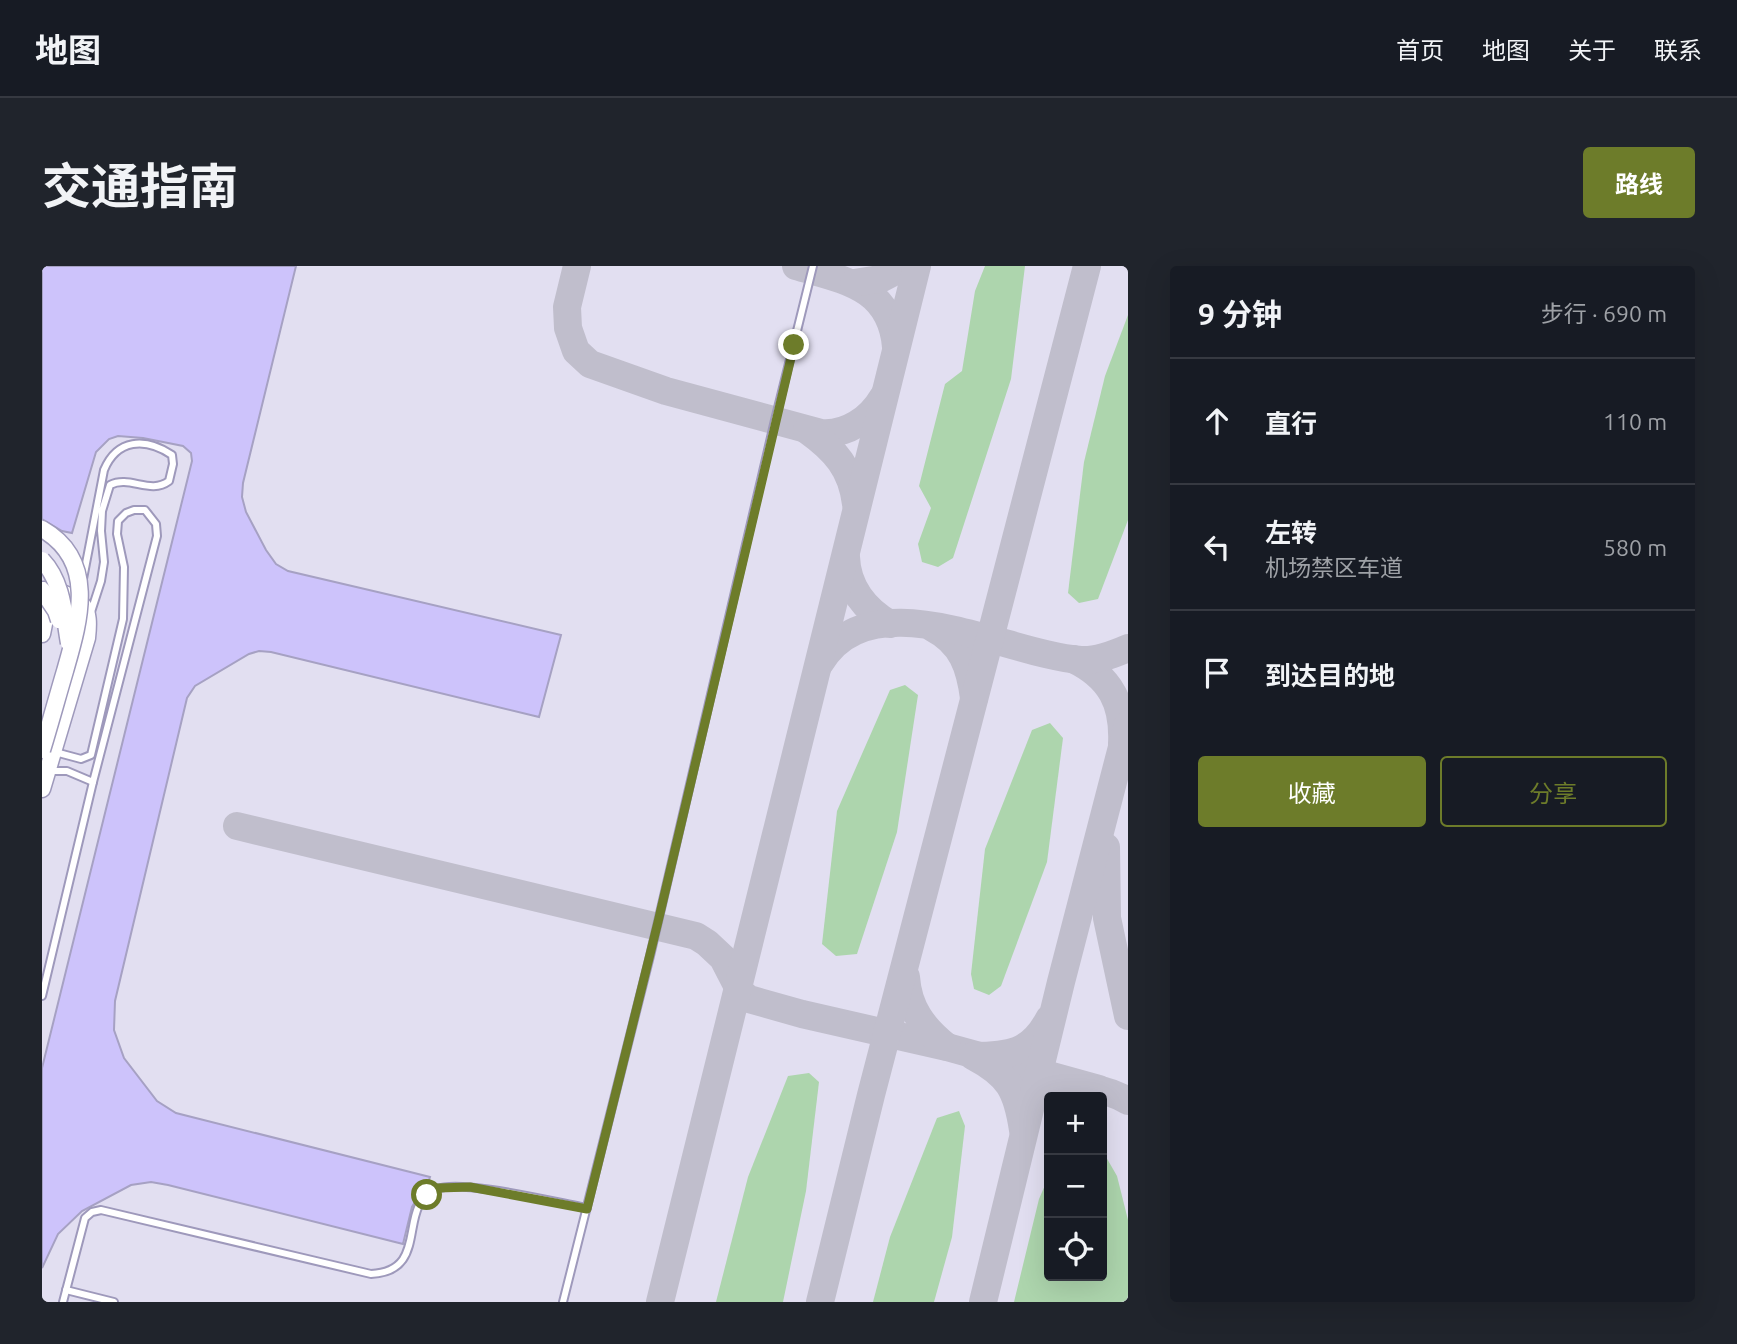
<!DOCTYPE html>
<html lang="zh">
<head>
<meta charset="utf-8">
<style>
	body { margin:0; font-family:Ubuntu,"Noto Sans SC",sans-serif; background:#20242c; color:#f1f3f6 }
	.controls { position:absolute; right:21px; bottom:21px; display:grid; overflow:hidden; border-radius:7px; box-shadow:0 7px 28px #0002 }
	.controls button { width:63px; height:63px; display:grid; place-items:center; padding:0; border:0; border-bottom:2px solid #363941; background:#171b24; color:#f1f3f6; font:35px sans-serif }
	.stop { position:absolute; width:21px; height:21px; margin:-16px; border:5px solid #6d7c2a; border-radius:50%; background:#fff }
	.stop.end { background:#6d7c2a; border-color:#fff; box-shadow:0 2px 7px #0008 }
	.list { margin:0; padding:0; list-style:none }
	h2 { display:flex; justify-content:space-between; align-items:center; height:91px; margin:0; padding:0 28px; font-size:30px }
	h2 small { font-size:23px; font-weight:400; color:#9ea1a6 }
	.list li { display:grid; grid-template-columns:46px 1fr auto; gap:21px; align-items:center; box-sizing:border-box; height:126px; padding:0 28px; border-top:2px solid #363941 }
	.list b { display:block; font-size:26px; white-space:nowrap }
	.list p { margin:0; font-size:23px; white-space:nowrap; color:#9ea1a6 }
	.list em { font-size:23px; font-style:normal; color:#9ea1a6 }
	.actions { display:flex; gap:14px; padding:21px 28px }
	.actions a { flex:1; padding:16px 0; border:2px solid #6d7c2a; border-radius:7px; text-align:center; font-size:24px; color:#6d7c2a }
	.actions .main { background:#6d7c2a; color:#fff }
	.icon { flex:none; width:38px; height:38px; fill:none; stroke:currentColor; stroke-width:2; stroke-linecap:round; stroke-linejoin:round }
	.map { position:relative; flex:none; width:1086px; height:1036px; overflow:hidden; border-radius:7px }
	header { display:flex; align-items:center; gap:42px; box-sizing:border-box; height:98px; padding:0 35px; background:#171b24; border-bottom:2px solid #363941 }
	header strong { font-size:33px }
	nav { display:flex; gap:38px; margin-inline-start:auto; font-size:24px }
	.intro { display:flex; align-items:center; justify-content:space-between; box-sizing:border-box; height:168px; padding:0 42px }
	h1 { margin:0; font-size:49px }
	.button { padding:18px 32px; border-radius:7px; background:#6d7c2a; color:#fff; font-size:24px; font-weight:700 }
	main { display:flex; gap:42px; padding:0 42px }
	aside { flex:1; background:#171b24; border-radius:7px; box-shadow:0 7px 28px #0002 }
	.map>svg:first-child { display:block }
</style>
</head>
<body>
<header>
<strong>地图</strong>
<nav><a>首页</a><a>地图</a><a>关于</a><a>联系</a></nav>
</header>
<div class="intro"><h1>交通指南</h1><a class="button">路线</a></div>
<main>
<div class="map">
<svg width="1086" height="1036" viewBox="0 0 1086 1036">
	<rect width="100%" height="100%" fill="#f2f0ff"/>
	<!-- built -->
	<path fill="#e2dff1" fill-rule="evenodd" d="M0 0H1086V1036H0ZM1007 831H1060V1010H1007Z"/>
	<!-- green -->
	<g fill="#add5ad">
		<path d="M943 0H983L969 113 911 292 896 301 880 296 876 278 889 242 877 220 903 118 920 105 933 25Z"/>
		<path d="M1086 49V254L1056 333 1037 337 1026 327 1042 196 1063 110Z"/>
		<path d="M863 419 876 429 855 566 815 688 794 690 780 678 795 545 848 424Z"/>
		<path d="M1008 457 1021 472 1005 596 959 720 947 729 932 723 929 708 943 583 990 464Z"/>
		<path d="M767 807 777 816 764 925 741 1036H674L706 911 746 810Z"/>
		<path d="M917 845 923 860 910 971 892 1036H831L848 971 895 852Z"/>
		<path d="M1060 884 1075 910 1086 954V1036H972L997 933 1007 910V1010H1060Z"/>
	</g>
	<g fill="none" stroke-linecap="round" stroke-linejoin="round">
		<!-- taxiway -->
		<g stroke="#c0becc" stroke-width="28">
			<path d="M535 0 525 41 526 62 534 85 548 98 624 125 779 167C805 169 828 153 841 131"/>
			<path d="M754 0C801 14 849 20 854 81"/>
			<path d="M812 17 838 13 863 0"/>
			<path d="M765 164C793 184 810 203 814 238"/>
			<path d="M804 291C805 321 823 344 848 358"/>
			<path d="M891 362C920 377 928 401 932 432"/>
			<path d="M1031 393C1069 411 1082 438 1080 478"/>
			<path d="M778 397C830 311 965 389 1039 394 1055 395 1072 388 1086 382"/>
			<path d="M195 560 654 670 665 677 681 692 699 727 707 733 760 748 905 781 1057 823"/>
			<path d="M1064 581 1065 652 1086 750"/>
			<path d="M864 711C866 742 881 762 905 781"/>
			<path d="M1012 831C1037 818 1062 821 1086 835"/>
			<path d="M981 864C975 824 967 809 931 790 968 790 989 787 1007 753"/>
			<path d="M618 1036 875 0"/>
			<path d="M778 1036 829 829 1045 0"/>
			<path d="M941 1036 1019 716 1086 458"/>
		</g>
	</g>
	<!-- building -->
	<path fill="#cdc3fb" stroke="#a6a1c3" stroke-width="2" d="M0 0H254L201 217 200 231 204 246 224 284 234 298 246 305 519 369 497 451 229 386 217 385 207 388 153 420 145 432 73 735 72 764 82 792 115 835 134 847 388 911 384 923 378 928 370 941 361 978 126 919 109 916 89 919 40 945 16 968 0 1002V802L150 195 149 187 141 180 101 172 76 170 67 173 54 186 30 267 20 265 0 253Z"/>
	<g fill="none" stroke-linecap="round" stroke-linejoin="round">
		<!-- lane casing -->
		<g stroke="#9e99bb" stroke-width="10">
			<g id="lane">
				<path d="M41 313 62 204C75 173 103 171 130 189L131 198 127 215C108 229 88 209 68 219L60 245 59 265 62 296 59 315 48 349"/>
				<path d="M7 505H25L51 516"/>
				<path d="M0 730 51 516 115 270 114 258 103 244H92L84 247 76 255 75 268 82 301 81 353 49 489 39 493 13 486"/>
				<path d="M24 1024 72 1036"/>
				<path d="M21 1036 43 952 50 946 59 944 329 1008C390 1005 353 939 395 923 420 913 515 937 545 942"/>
				<path d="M521 1036 608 690 733 154 771 0"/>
			</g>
		</g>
		<!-- secondary casing -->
		<g stroke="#9e99bb" stroke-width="19">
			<g id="secondary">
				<path d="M0 368 5 343 2 324"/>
				<path d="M0 523 45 372C49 336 40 336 9 322"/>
			</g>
		</g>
		<!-- lane -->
		<use href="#lane" stroke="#fff" stroke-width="6"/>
		<!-- secondary -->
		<use href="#secondary" stroke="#fff" stroke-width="16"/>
		<!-- secondary-bridge casing -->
		<g stroke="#9e99bb" stroke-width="19" stroke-linecap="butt">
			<g id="secondary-bridge">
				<path d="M0 263C56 295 37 356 23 405 15 432 8 458 0 484"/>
				<path d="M0 294C21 316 22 349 27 377"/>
				<path d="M0 324 14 345 17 354"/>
			</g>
		</g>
		<!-- secondary-bridge -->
		<use href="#secondary-bridge" stroke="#fff" stroke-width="16"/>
	</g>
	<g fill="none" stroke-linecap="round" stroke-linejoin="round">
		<!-- route -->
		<path stroke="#6d7c2a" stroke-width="9" d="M385 929 396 922 428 921 545 943 616 656 752 79"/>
	</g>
</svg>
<div class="controls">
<button>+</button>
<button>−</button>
<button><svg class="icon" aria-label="locate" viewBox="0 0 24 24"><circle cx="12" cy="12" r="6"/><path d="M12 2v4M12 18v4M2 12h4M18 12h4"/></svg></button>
</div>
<div class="stop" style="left:385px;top:929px"></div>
<div class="stop end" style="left:752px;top:79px"></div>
</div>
<aside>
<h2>9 分钟<small>步行 · 690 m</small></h2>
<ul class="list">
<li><svg class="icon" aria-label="ahead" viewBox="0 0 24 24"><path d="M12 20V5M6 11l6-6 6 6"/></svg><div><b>直行</b></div><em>110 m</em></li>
<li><svg class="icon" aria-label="left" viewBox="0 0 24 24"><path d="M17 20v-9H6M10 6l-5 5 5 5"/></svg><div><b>左转</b><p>机场禁区车道</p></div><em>580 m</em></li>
<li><svg class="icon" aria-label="arrive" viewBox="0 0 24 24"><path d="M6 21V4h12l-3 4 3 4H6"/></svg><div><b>到达目的地</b></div></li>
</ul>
<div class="actions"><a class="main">收藏</a><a>分享</a></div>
</aside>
</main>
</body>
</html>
